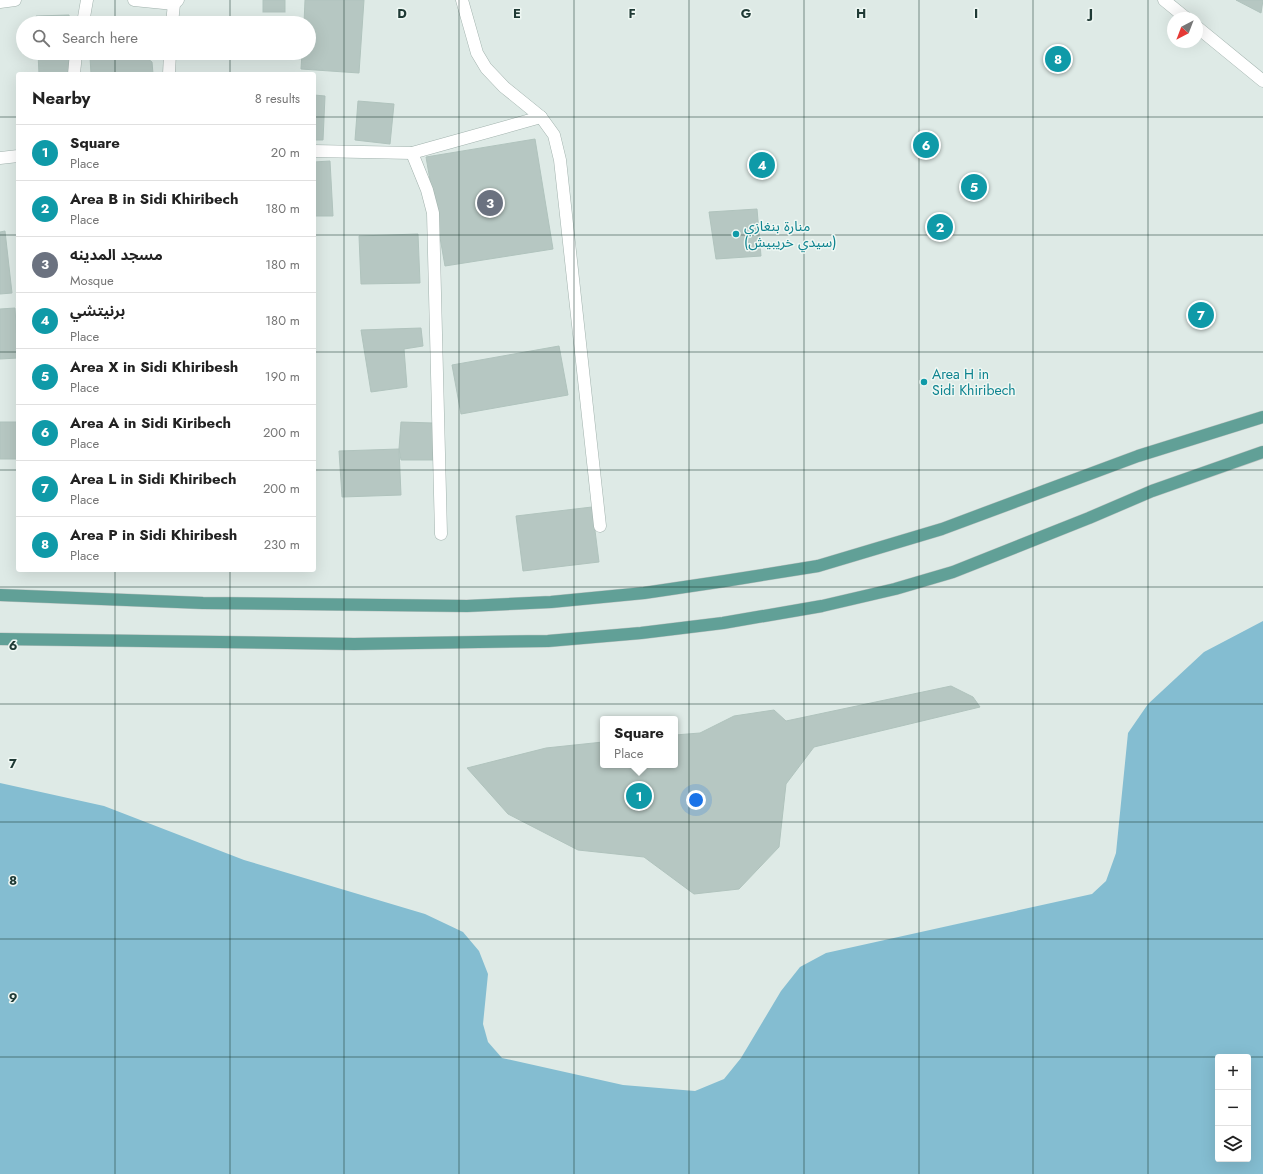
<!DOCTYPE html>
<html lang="en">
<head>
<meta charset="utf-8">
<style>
	body { margin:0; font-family:Jost,"Noto Sans Arabic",sans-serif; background:#f6f6f6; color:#222 }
	.controls { position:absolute; right:12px; bottom:12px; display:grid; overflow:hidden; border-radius:4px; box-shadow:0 4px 16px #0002 }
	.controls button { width:36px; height:36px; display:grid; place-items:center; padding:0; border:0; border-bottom:1px solid #e0e0e0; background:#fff; color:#222; font:20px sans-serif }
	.compass { position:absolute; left:1167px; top:12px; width:36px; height:36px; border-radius:50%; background:#fff; box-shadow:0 4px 16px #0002; rotate:222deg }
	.you { position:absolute; left:696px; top:800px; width:14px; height:14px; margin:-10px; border:3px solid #fff; border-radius:50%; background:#1a73e8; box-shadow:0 0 0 6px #1a73e833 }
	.badge { display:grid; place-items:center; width:26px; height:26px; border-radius:50%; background:#805138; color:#fff; font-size:13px; font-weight:700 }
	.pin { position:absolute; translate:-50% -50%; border:2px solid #fff; box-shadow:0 1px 4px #0006 }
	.popup { position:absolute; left:600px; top:716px; width:78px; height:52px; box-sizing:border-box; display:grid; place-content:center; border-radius:4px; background:#fff; filter:drop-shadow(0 1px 3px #0005); font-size:13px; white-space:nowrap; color:#767676 }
	.popup b { font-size:15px; color:#222 }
	.popup::after { content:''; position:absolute; left:50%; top:100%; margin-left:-8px; border:8px solid transparent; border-top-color:#fff }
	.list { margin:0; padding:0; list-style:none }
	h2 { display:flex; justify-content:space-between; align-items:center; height:52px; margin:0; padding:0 16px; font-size:17px }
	h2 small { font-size:13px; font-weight:400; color:#767676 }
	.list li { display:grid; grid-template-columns:26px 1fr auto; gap:12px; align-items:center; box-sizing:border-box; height:56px; padding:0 16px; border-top:1px solid #e0e0e0 }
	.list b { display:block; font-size:15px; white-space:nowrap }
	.list p { margin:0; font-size:13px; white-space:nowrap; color:#767676 }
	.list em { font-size:13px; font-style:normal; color:#767676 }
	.icon { flex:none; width:22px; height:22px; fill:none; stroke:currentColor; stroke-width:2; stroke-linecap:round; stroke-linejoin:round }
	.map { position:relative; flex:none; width:1263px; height:1174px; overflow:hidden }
	.search { position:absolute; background:#fff; box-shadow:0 4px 16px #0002; left:16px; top:16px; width:300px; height:44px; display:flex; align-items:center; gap:10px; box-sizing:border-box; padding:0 14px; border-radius:22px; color:#767676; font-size:15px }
	.panel { position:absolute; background:#fff; box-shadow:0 4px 16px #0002; left:16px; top:72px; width:300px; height:500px; border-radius:4px }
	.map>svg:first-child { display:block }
</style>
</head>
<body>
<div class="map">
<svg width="1263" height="1174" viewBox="0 0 1263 1174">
	<rect width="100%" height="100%" fill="#deeae6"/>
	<!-- water -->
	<path fill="#84bdd1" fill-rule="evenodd" d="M1263 621V1174H0V783L104 806 244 860 425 914 463 932 479 951 488 974 483 1024 488 1042 502 1058 623 1085 695 1091 724 1079 741 1058 781 991 800 967 826 953 1092 894 1106 881 1116 853 1128 733 1148 704 1204 652ZM1218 1057H1248V1159H1218Z"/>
	<!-- building -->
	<g fill="#b6c7c2" stroke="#b0c3bd">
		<rect x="263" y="0" width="22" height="12"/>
		<path d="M305 0H364L359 73 301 69 302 53H309V23H304Z"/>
		<path d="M1236 0H1263L1261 13Z"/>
		<path d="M69 15 70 23H37L36 16Z"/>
		<path d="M38 53H71L72 74H39Z"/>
		<path d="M143 55 152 62 153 74H91L90 57Z"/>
		<path d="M314 95 325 96 323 140H314Z"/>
		<path d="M358 101 394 104 390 144 355 140Z"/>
		<path d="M535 139 553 249 445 266 426 157Z"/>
		<path d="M330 161 333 216H314V162Z"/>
		<path d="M757 209 761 256 716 259 709 212Z"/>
		<path d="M5 231 12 293 0 294V232Z"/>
		<path d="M418 234 420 283 361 284 359 236Z"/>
		<path d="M15 308 18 358 0 359V309Z"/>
		<path d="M421 328 423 346 404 349 407 387 371 392 361 330Z"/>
		<path d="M559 346 568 395 461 414 452 365Z"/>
		<rect x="0" y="422" width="18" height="37"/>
		<path d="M401 422 433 423V460H401L399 449Z"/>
		<path d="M399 449 401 495 342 497 339 451Z"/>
		<path d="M592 507 599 562 523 571 516 516Z"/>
		<path d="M951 686 973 697 980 707 814 747 786 784 779 847 739 889 694 894 644 857 578 850 508 814 467 768 546 748 603 742V765H675V735L700 733 734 716 774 710 786 721Z"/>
	</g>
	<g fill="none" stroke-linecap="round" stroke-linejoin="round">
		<!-- minor casing -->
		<g stroke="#a1b2ad" stroke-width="13">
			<g id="minor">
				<path d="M134 0 174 4"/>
				<path d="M462 0 477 53 486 68 504 87 541 117 554 135 560 160 600 526"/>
				<path d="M1164 0 1186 18"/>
				<path d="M0 2 15 0"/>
				<path d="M83 23 87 0"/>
				<path d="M172 23 174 4 178 0"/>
				<path d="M1197 27 1263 81"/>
				<path d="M74 74 76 53"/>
				<path d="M169 74 170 53"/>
				<path d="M314 151 412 153 541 117"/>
				<path d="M412 153 427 190 433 213 441 534"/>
				<path d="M0 158 18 156"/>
			</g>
		</g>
		<!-- major casing -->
		<g stroke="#bcc4c2" stroke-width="13">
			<g id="major">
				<path d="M0 595 203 603 467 606 551 602 644 593 725 581 818 566 942 529 1138 456 1263 417"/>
				<path d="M0 639 354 644 548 641 641 633 723 623 822 606 895 589 953 572 1089 518 1152 491 1263 452"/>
			</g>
		</g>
		<!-- minor -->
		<use href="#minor" stroke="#fff" stroke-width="12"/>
		<!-- major -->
		<use href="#major" stroke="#61a097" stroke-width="12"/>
	</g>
	<!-- grid -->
	<path fill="none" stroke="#1f3a35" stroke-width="1" stroke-opacity="0.55" d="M115 0V23M230 0V23M344 0V1174M459 0V1174M574 0V1174M689 0V1174M804 0V1174M919 0V1174M1033 0V1174M1148 0V1174M115 53V74M230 53V74M0 117H18M314 117H1263M0 235H18M314 235H1263M0 352H18M314 352H1263M0 470H18M314 470H1263M115 570V1174M230 570V1174M0 587H1263M0 704H1263M0 822H1263M0 939H1263M0 1057H1263"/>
	<!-- markers -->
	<g fill="#0f9aa8" stroke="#eef7f3" stroke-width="1.5">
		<circle cx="736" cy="234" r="4"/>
		<circle cx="924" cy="382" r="4"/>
	</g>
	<g text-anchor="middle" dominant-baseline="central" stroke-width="3" stroke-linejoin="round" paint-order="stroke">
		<!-- culture labels -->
		<g font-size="14" fill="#0d838f" stroke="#eef7f3" text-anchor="start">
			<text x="744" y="226">منارة بنغازي<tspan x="744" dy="16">(سيدي خريبيش)</tspan></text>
			<text x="932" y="374">Area H in<tspan x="932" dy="16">Sidi Khiribech</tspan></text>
		</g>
	</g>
	<g font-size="13" text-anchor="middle" font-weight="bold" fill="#1f3a35" stroke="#eef7f3" stroke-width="3" stroke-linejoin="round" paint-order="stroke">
		<text x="402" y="18">D</text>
		<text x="517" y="18">E</text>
		<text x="632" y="18">F</text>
		<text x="746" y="18">G</text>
		<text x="861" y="18">H</text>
		<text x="976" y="18">I</text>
		<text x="1091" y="18">J</text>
		<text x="13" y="650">6</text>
		<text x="13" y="768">7</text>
		<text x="13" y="885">8</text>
		<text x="13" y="1002">9</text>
	</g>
</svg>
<div class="controls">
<button>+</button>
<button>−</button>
<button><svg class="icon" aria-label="layers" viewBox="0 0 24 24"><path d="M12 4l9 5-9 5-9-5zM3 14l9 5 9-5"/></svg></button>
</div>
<svg class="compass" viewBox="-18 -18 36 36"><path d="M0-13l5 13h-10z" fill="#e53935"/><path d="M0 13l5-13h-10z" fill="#767676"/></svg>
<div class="you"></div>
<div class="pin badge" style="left:639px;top:796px;background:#0f9aa8">1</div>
<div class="popup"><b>Square</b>Place</div>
<div class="pin badge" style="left:940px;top:227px;background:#0f9aa8">2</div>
<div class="pin badge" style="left:490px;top:203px;background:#6b7280">3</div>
<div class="pin badge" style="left:762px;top:165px;background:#0f9aa8">4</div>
<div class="pin badge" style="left:974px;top:187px;background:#0f9aa8">5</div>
<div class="pin badge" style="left:926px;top:145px;background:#0f9aa8">6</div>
<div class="pin badge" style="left:1201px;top:315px;background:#0f9aa8">7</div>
<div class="pin badge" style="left:1058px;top:59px;background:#0f9aa8">8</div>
<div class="search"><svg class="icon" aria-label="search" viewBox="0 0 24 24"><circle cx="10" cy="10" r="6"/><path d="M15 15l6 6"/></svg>Search here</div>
<section class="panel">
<h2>Nearby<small>8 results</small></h2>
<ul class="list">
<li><span class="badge" style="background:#0f9aa8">1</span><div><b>Square</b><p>Place</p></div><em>20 m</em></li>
<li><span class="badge" style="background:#0f9aa8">2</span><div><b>Area B in Sidi Khiribech</b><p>Place</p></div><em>180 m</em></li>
<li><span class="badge" style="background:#6b7280">3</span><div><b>مسجد المدينه</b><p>Mosque</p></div><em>180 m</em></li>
<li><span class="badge" style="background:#0f9aa8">4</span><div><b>برنيتشي</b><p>Place</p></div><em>180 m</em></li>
<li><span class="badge" style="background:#0f9aa8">5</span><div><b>Area X in Sidi Khiribesh</b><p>Place</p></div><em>190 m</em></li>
<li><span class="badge" style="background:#0f9aa8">6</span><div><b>Area A in Sidi Kiribech</b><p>Place</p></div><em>200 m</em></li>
<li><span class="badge" style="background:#0f9aa8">7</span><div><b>Area L in Sidi Khiribech</b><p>Place</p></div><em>200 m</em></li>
<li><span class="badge" style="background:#0f9aa8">8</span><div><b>Area P in Sidi Khiribesh</b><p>Place</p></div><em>230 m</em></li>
</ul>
</section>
</div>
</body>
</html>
